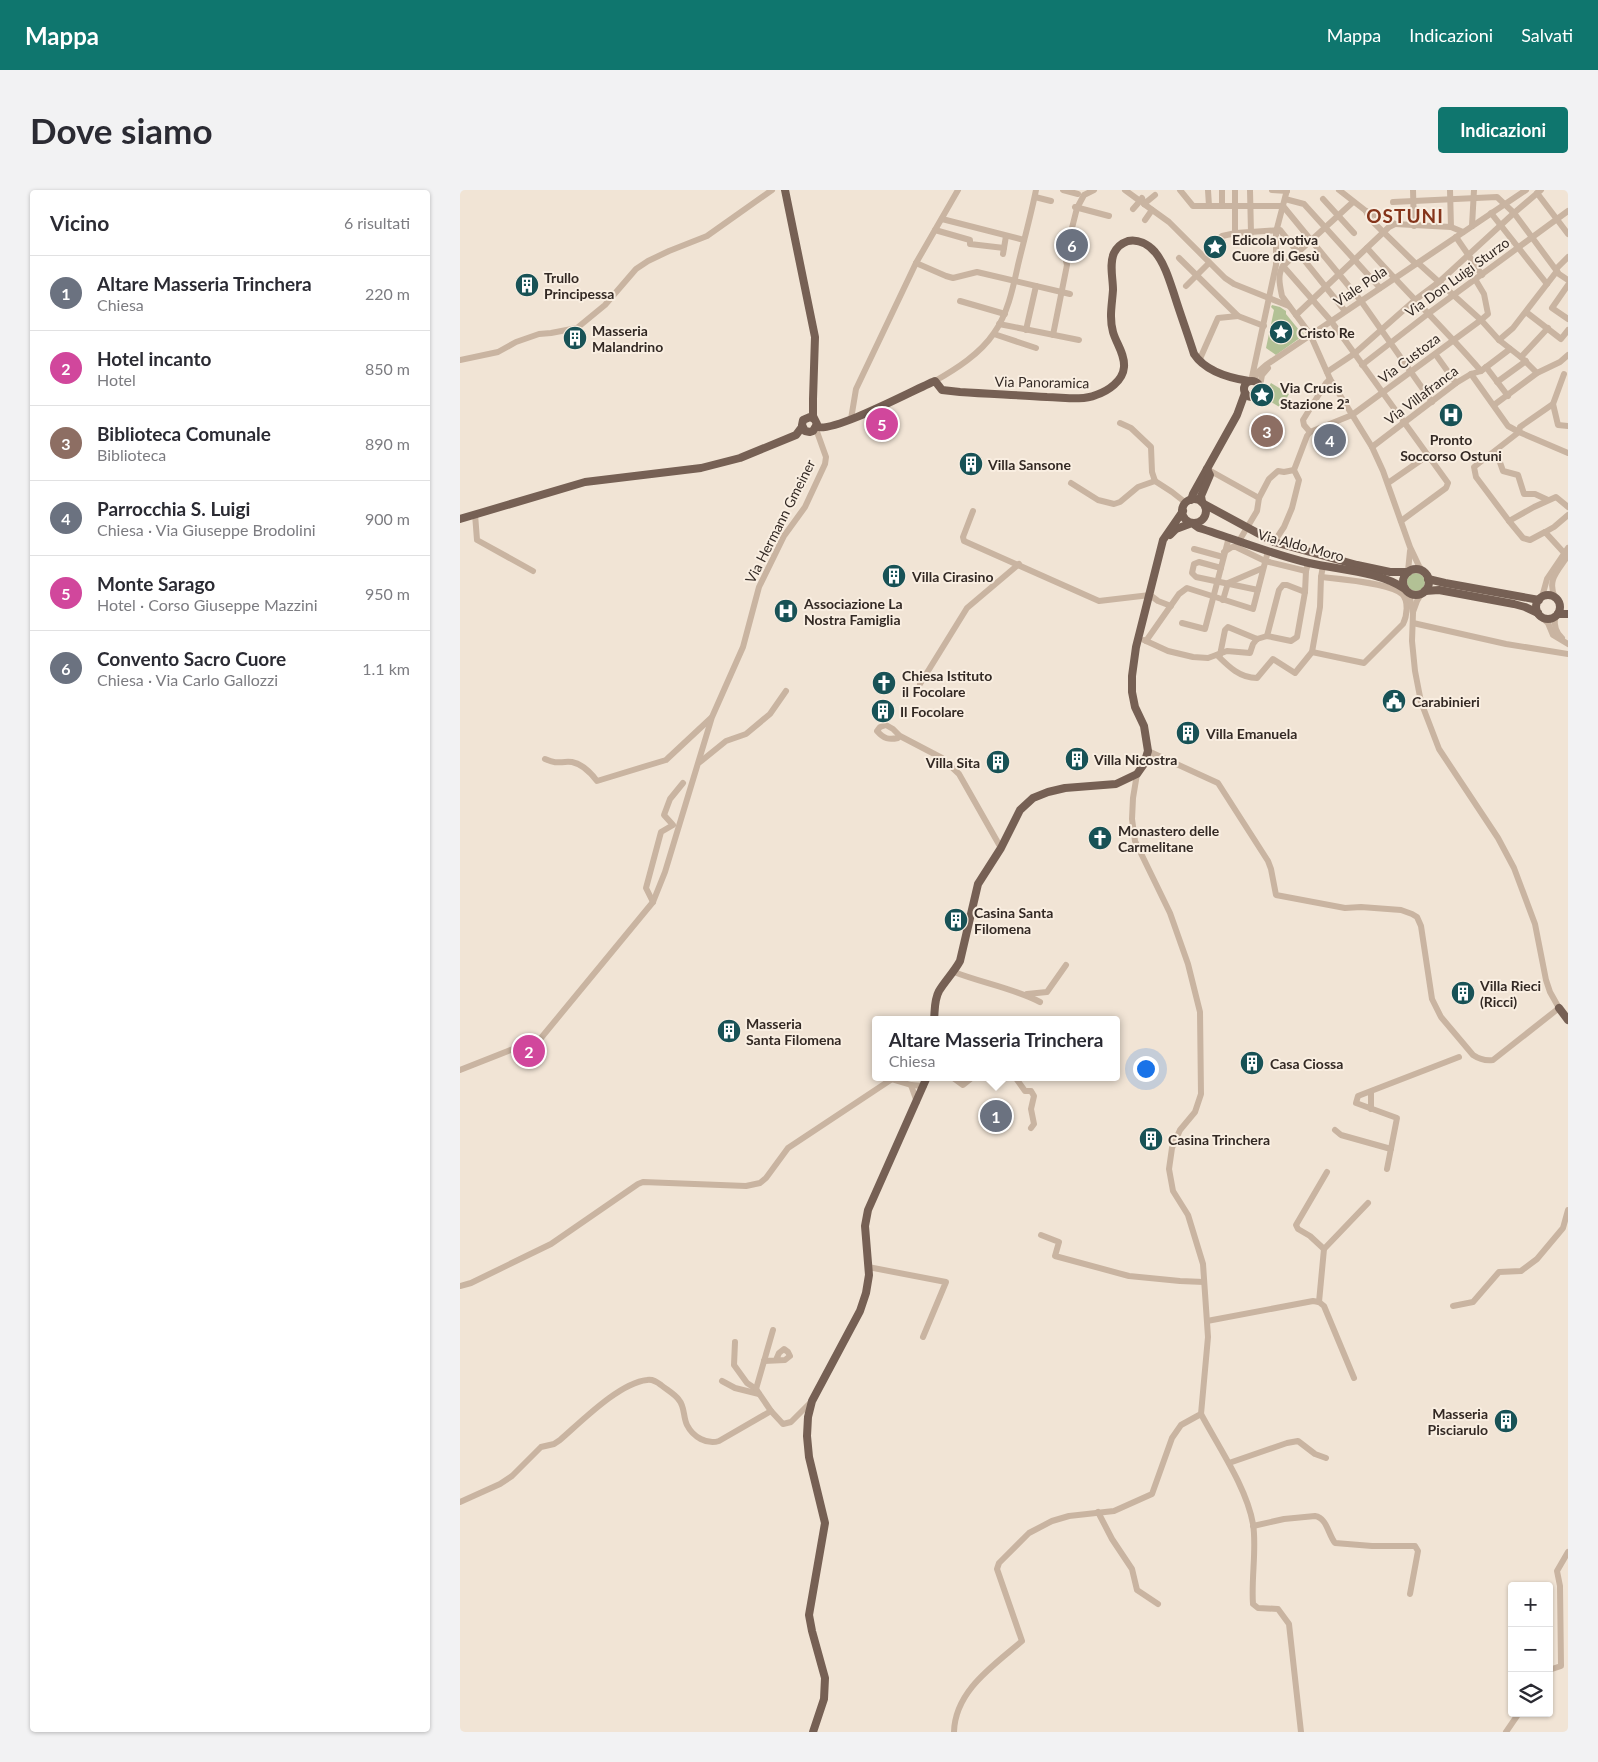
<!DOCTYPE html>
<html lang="it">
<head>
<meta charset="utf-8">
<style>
	body { margin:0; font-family:Lato,sans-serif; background:#f2f2f3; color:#2b2b33 }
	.controls { position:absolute; right:15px; bottom:15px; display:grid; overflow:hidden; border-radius:5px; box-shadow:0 1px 4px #0004 }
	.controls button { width:45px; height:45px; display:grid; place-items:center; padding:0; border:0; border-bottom:1px solid #e1e1e2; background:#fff; color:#2b2b33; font:25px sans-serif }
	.you { position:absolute; left:685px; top:878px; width:18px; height:18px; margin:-12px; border:4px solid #fff; border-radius:50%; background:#1a73e8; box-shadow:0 0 0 8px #1a73e833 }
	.badge { display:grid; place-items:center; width:32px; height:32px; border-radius:50%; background:#0f766e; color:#fff; font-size:16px; font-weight:700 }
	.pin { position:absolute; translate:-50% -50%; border:2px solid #fff; box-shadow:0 1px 5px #0006 }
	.popup { position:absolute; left:412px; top:826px; width:248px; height:65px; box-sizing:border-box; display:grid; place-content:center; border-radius:5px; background:#fff; filter:drop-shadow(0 1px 4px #0005); font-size:16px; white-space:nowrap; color:#7c7c81 }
	.popup b { font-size:19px; color:#2b2b33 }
	.popup::after { content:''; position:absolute; left:50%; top:100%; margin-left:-10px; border:10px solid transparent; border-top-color:#fff }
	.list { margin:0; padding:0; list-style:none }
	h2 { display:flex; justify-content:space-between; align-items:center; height:65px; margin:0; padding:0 20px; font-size:21px }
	h2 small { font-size:16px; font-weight:400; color:#7c7c81 }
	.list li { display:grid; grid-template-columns:32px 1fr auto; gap:15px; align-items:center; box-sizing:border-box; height:75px; padding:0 20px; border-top:1px solid #e1e1e2 }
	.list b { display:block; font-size:19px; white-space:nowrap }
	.list p { margin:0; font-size:16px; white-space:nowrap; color:#7c7c81 }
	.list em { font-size:16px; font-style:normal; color:#7c7c81 }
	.icon { flex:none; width:28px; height:28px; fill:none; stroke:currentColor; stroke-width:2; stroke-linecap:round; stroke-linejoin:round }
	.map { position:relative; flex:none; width:1108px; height:1542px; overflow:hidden; border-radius:5px }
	header { display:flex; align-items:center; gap:30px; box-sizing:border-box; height:70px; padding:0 25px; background:#0f766e; color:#fff }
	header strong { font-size:24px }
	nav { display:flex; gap:28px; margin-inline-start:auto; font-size:18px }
	.intro { display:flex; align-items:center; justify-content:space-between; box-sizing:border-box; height:120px; padding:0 30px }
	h1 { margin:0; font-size:35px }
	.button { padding:12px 22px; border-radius:5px; background:#0f766e; color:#fff; font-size:18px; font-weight:700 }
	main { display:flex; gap:30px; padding:0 30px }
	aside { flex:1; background:#fff; border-radius:5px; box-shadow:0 1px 4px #0004 }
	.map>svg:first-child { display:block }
</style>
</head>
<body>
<header>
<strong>Mappa</strong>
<nav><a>Mappa</a><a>Indicazioni</a><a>Salvati</a></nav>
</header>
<div class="intro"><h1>Dove siamo</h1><a class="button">Indicazioni</a></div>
<main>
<aside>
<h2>Vicino<small>6 risultati</small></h2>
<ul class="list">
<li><span class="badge" style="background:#6b7280">1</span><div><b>Altare Masseria Trinchera</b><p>Chiesa</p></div><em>220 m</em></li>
<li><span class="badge" style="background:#d1479c">2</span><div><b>Hotel incanto</b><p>Hotel</p></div><em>850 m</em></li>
<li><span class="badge" style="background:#8d6e63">3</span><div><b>Biblioteca Comunale</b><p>Biblioteca</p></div><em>890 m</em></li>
<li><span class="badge" style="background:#6b7280">4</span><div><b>Parrocchia S. Luigi</b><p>Chiesa · Via Giuseppe Brodolini</p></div><em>900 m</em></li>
<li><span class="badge" style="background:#d1479c">5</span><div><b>Monte Sarago</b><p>Hotel · Corso Giuseppe Mazzini</p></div><em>950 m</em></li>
<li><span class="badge" style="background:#6b7280">6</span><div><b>Convento Sacro Cuore</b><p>Chiesa · Via Carlo Gallozzi</p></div><em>1.1 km</em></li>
</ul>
</aside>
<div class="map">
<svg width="1108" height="1542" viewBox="0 0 1108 1542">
	<rect width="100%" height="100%" fill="#f1e4d5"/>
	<!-- green -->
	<g fill="#b2c195">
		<path d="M812 115 820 117 826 121V124L839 140H842L844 145 816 165 806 158 814 120 811 117Z"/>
		<path d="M811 193 829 204 821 218 803 207Z"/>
		<circle cx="956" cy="392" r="9"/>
	</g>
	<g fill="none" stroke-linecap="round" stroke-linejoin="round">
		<!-- minor -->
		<g stroke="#c9b4a1" stroke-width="6">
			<path d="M603 0 618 4"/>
			<path d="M665 0 680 11 682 8 684 14 709 32 765 88 774 94 829 116"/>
			<path d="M720 0 733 16H823L901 111 972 212"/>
			<path d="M748 0 749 16"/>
			<path d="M762 0V16"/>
			<path d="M790 0 791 43"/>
			<path d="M812 0 827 1"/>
			<path d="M879 0 906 21 909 28 956 74"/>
			<path d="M953 0 954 36"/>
			<path d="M990 0 991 37"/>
			<path d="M1077 3 1108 44"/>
			<path d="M575 7 591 11"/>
			<path d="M825 9 844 14 920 98"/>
			<path d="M863 9 894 43"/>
			<path d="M893 12 823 76C817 85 820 96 822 106L850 144 870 189 912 257 923 281 950 357 959 376 963 381"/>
			<path d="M933 12 1037 7 1054 23 1099 84 1108 90"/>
			<path d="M684 14 695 5"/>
			<path d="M615 17 649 26"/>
			<path d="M673 19 680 11"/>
			<path d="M906 21 935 34 991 37 1003 42"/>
			<path d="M1031 23 1087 94"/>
			<path d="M482 29 564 50"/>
			<path d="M685 30 692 20"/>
			<path d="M1012 36 1014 0"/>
			<path d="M475 40 510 50V54L544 58"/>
			<path d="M775 43V0"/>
			<path d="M996 47 1022 85"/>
			<path d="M749 57 762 46 776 43 820 40 885 121"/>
			<path d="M907 58C944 100 985 139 1021 181"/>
			<path d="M543 64 546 46"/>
			<path d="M719 68 778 126 804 136"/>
			<path d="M456 73 486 86 493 88 517 82 610 104"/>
			<path d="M958 73 1021 130 1039 150 1062 168 1077 183"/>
			<path d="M823 76 871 131 988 293 986 298 941 331"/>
			<path d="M1096 79 1108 67"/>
			<path d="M1108 95 1092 118 1108 129"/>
			<path d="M726 96 749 73"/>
			<path d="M500 111 545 124"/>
			<path d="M1066 122 1101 149 1108 140"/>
			<path d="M836 125 929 37 935 34"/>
			<path d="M539 134 619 150"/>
			<path d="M566 140 576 96"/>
			<path d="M534 144 576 158"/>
			<path d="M593 145 607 75 605 66 617 18 624 5 634 0"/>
			<path d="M1039 150 1053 138 1097 81"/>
			<path d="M976 165 996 193"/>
			<path d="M1061 167 1088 138"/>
			<path d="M0 170 38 162 56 152 79 144 91 143 117 138 145 115 176 79 188 71 209 61 247 46 312 0"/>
			<path d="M739 171 758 128 778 126"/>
			<path d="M902 175 969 123 1108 21"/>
			<path d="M1026 177 1048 206"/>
			<path d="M867 182 894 164 955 110 979 92 1054 23 1081 0"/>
			<path d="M1011 184 1048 236 1059 242 1108 263"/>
			<path d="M1104 184 1093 214 1060 237 1059 242 1014 277 1016 287 1049 331 1074 317 1096 307 1108 317"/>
			<path d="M792 187 816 75V42L827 0"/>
			<path d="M475 191C496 179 520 164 534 143 548 123 553 98 558 75 564 50 571 25 576 0"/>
			<path d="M793 191 798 182 806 175 1066 0"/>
			<path d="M1037 192 1066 171"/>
			<path d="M800 196 802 185 808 178"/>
			<path d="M1093 214 1098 235 1108 236"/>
			<path d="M1034 215 1077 183 1100 172 1108 165"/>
			<path d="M391 229 396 199 456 73 498 0"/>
			<path d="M660 233 671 238 691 257 692 282 695 291"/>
			<path d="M850 242 844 235 843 230 866 193 870 189"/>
			<path d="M912 257 996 193 1011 184 1021 181 1050 159"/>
			<path d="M1036 261 1043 281 1058 285 1064 304H1075L1088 310"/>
			<path d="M747 279 799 308"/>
			<path d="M695 291 712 302 726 313"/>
			<path d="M611 293 638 310 654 314 660 312 678 297 695 291"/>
			<path d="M928 293 967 266"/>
			<path d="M513 321 503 347 504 351 639 411 690 405 698 411 711 416"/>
			<path d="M15 324 17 350 73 381"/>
			<path d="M1049 331 1063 348 1070 350 1085 342 1107 366"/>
			<path d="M1085 342 1094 337 1108 325"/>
			<path d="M779 351 797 321 799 308 809 289 818 281 824 282 834 280"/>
			<path d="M814 352 824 337 832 318 839 290 834 280 847 246 850 242 892 225 1021 130 1028 124 1024 104 1015 89"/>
			<path d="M734 359 763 367"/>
			<path d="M764 362 772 357H776L805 371 846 381"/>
			<path d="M761 378 739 372 734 374 732 383 736 387 798 400"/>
			<path d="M948 381 950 361"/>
			<path d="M1082 407 1087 389 1108 358"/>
			<path d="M1095 408C1087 390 1097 382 1107 367"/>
			<path d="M763 410 768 393 803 378"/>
			<path d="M953 422 957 411 961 404"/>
			<path d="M1080 426 1088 433 1093 445 1108 454"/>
			<path d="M1095 427C1094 435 1096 443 1102 448"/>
			<path d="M722 433 745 439 769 347"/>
			<path d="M953 433 1046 454 1108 464"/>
			<path d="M807 446 819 400 823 395H827L845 402"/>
			<path d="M797 449 807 446 831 451 837 447 845 402 846 381 848 373"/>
			<path d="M684 450 708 461 733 467 748 468 767 461 790 463 793 454 797 449"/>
			<path d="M686 451 719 404 727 398 793 419 808 361"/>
			<path d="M852 462 904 473 943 434C947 426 949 411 942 404 930 393 879 389 861 387"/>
			<path d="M757 465C769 477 780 488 797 488L813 469 835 483 852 462 860 417 861 387 863 376"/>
			<path d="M760 465 765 440 768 437 797 449"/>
			<path d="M460 494 507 418 559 374"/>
			<path d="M440 546 438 548C429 550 424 549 417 541L420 537 426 535 433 539 440 546 482 568 499 584 541 658"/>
			<path d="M688 561 758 593 808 671 811 679 816 705 885 718 901 717 941 720 952 724 957 727 961 736 972 809 981 827 1013 865C1019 869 1026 871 1033 870L1099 818 1090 802 1086 790 1075 734 1054 678 1038 648 979 559 961 512 955 481 952 451 953 423 949 403"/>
			<path d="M85 569C99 575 99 571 112 572 123 574 131 583 137 591L206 570 251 528"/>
			<path d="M240 572 266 551 286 544 310 524 326 501"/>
			<path d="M193 712 186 698 201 642 213 635 204 625 210 609 223 593"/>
			<path d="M494 782C522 793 553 798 580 812"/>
			<path d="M567 804 587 802 606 775"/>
			<path d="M0 880 81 848 193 712 205 682 252 527 283 457 299 397 324 346 345 317 365 274 366 267 356 239"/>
			<path d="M492 887 503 895 513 887"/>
			<path d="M555 887 565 901H571L574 906 571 919 574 934 571 938"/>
			<path d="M431 889 451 895 464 896"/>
			<path d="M451 895 457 912"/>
			<path d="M911 919V902"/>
			<path d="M875 940 881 945 931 959"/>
			<path d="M927 979 937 928 896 913 898 906 999 867"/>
			<path d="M581 1045 599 1052 595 1066 669 1086 720 1091 744 1092"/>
			<path d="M864 1059 850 1046 838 1039 836 1035 867 982"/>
			<path d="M408 1077 486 1092 463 1147"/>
			<path d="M0 1096 11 1093 91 1054 178 994 183 992 286 996 300 993 306 988 328 958 435 887"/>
			<path d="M859 1112 864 1059 908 1013"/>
			<path d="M993 1116 1013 1112 1039 1082 1061 1081 1077 1069 1103 1038 1108 1020"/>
			<path d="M747 1131 853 1111 859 1112 864 1116 894 1188"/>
			<path d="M275 1152 274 1175 287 1193 296 1199 311 1221"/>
			<path d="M304 1171 325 1170 330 1166 328 1162 324 1159 319 1163 316 1170"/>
			<path d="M262 1191 275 1198 299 1204"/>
			<path d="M296 1199 313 1140"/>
			<path d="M741 1224C758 1256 787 1298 793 1334 797 1357 791 1389 793 1414L798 1418 818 1419 829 1434 841 1542"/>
			<path d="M769 1273 827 1253 838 1251 855 1264 866 1268"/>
			<path d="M0 1312 40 1294 52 1286 81 1257 94 1254 100 1250C121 1232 159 1193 187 1190 193 1189 197 1192 201 1195 207 1200 215 1204 219 1210 225 1217 223 1227 227 1235 233 1247 247 1255 259 1251L311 1221 323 1234 331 1232 352 1211"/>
			<path d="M638 1322 652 1349 672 1379 677 1400 698 1414"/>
			<path d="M793 1336 824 1329 855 1326C867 1328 868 1344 875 1353L912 1356H955L958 1361 950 1404"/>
			<path d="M1089 1480 1101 1476 1100 1396 1097 1381 1108 1362"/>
			<path d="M494 1542C495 1501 533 1476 562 1451L537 1379 539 1373 569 1343 592 1331 609 1326 654 1321 692 1304 712 1248 721 1235 741 1224 748 1147 743 1074 728 1025 713 1001 709 979 712 958 720 940 735 922 741 904 740 822 728 774 710 723 675 651 672 629 673 608 677 584"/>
			<path d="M1046 1542 1059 1523"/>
		</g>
		<!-- major -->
		<g stroke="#766054" stroke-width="8">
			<path d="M325 0 355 147 353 209V226L357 234 353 241 350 242 345 241 342 235 343 230 350 227 354 229"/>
			<circle cx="792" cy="199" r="8"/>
			<path d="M357 237C376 242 453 200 475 191L482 200 500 202C529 204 558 205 587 207 603 207 621 211 636 205 648 201 663 191 664 177 665 164 656 153 653 142 649 127 652 115 653 100 653 88 649 74 654 63 657 57 662 53 668 51 678 49 688 54 695 62 705 74 710 92 715 107 721 126 728 145 734 164 746 182 769 188 789 191"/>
			<circle cx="734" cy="321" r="12"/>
			<path d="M731 310 733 304 777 225 785 203"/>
			<path d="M742 312 741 306 750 285 747 279"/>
			<path d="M744 314 814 352 897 375 930 382H948"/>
			<path d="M0 329 125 292 241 278 280 268 336 245 342 237"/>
			<path d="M710 345 716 339 732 333 739 338C775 349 811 364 849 373 879 380 919 381 945 399"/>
			<circle cx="956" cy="392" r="13"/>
			<path d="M968 389 985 393 1079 410"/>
			<path d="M965 401 979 400 1054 414 1065 417 1078 423"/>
			<circle cx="1088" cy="417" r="12"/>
			<path d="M1098 424H1108"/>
			<path d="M1099 818 1108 830"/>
			<path d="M474 830C475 820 474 810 479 801 485 791 494 782 500 771L518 694 541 658 560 620 573 608 588 602 605 598 656 594 677 584 684 574 688 561 684 536 675 517 672 502V486L676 457 703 350 723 321"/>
			<path d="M353 1542 364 1509 365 1488 352 1441 349 1425 365 1333 349 1267 347 1246 348 1227 352 1211 400 1121 406 1103 409 1085 405 1036 408 1020 467 887"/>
		</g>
	</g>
	<!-- icons -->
	<defs>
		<g id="sight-disc" transform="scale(1.25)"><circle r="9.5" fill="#185256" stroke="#f9eee1"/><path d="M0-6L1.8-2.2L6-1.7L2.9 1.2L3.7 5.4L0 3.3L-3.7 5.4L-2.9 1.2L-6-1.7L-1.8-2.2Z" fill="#fff"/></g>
		<g id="building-disc" transform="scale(1.25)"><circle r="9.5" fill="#185256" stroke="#f9eee1"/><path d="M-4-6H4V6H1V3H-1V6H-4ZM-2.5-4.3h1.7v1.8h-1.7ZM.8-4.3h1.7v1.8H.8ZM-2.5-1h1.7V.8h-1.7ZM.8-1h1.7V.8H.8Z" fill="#fff"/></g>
		<g id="hospital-disc" transform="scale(1.25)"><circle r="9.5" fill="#185256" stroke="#f9eee1"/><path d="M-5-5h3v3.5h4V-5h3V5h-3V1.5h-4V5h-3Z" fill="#fff"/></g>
		<g id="church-disc" transform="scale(1.25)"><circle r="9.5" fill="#185256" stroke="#f9eee1"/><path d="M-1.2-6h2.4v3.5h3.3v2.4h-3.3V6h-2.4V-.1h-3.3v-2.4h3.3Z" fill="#fff"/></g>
		<g id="civic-disc" transform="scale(1.25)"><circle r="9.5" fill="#185256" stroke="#f9eee1"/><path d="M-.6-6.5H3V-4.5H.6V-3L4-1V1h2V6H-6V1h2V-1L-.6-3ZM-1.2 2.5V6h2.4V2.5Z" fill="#fff"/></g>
	</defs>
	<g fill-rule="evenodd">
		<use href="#sight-disc" x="755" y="57"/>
		<use href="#building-disc" x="67" y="95"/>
		<use href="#sight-disc" x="821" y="142"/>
		<use href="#building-disc" x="115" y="148"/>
		<use href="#sight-disc" x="802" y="205"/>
		<use href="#hospital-disc" x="991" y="225"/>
		<use href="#building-disc" x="511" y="274"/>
		<use href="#building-disc" x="434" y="386"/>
		<use href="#hospital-disc" x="326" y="421"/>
		<use href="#church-disc" x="424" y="493"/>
		<use href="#civic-disc" x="934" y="511"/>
		<use href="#building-disc" x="423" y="521"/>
		<use href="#building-disc" x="728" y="543"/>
		<use href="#building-disc" x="617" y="569"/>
		<use href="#building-disc" x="538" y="572"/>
		<use href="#church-disc" x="640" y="648"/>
		<use href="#building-disc" x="496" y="730"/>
		<use href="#building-disc" x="1003" y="803"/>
		<use href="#building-disc" x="269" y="841"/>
		<use href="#building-disc" x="792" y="873"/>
		<use href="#building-disc" x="691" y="949"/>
		<use href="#building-disc" x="1046" y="1231"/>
	</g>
	<g text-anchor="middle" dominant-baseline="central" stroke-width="4" stroke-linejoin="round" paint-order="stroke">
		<!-- poi labels -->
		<g font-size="14" font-weight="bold" fill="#332924" stroke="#f9eee1" text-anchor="start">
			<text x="772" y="49">Edicola votiva<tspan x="772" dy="16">Cuore di Gesù</tspan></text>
			<text x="84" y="87">Trullo<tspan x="84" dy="16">Principessa</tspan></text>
			<text x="132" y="140">Masseria<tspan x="132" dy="16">Malandrino</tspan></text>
			<text x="838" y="142">Cristo Re</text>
			<text x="820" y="197">Via Crucis<tspan x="820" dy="16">Stazione 2ª</tspan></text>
			<text x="991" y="249" text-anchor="middle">Pronto<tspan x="991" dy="16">Soccorso Ostuni</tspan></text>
			<text x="528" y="274">Villa Sansone</text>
			<text x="452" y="386">Villa Cirasino</text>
			<text x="344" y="413">Associazione La<tspan x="344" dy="16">Nostra Famiglia</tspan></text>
			<text x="442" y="485">Chiesa Istituto<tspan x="442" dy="16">il Focolare</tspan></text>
			<text x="952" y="511">Carabinieri</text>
			<text x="440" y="521">Il Focolare</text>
			<text x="746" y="543">Villa Emanuela</text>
			<text x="634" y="569">Villa Nicostra</text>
			<text x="520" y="572" text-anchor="end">Villa Sita</text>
			<text x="658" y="640">Monastero delle<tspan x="658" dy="16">Carmelitane</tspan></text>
			<text x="514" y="722">Casina Santa<tspan x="514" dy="16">Filomena</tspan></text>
			<text x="1020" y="795">Villa Rieci<tspan x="1020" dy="16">(Ricci)</tspan></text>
			<text x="286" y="833">Masseria<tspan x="286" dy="16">Santa Filomena</tspan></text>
			<text x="810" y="873">Casa Ciossa</text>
			<text x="708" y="949">Casina Trinchera</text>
			<text x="1028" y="1223" text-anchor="end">Masseria<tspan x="1028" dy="16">Pisciarulo</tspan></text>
		</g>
		<!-- street labels -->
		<g font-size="14" fill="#332924" stroke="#f9eee1">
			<text transform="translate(997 87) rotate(-36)">Via Don Luigi Sturzo</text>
			<text transform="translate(900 96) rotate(-34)">Viale Pola</text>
			<text transform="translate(949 168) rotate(-37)">Via Custoza</text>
			<text transform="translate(582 192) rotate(1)">Via Panoramica</text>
			<text transform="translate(961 205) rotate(-37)">Via Villafranca</text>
			<text transform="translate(320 331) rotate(-63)">Via Hermann Gmeiner</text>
			<text transform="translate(841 355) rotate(15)">Via Aldo Moro</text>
		</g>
		<!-- district labels -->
		<g font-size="19" font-weight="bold" letter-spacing="1" fill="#85341a" stroke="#f9eee1">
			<text x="945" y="25">OSTUNI</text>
		</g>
	</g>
</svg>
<div class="controls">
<button>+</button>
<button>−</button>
<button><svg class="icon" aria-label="layers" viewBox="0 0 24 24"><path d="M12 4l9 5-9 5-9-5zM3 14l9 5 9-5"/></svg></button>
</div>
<div class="you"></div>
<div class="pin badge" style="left:536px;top:926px;background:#6b7280">1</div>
<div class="popup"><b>Altare Masseria Trinchera</b>Chiesa</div>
<div class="pin badge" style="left:69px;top:861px;background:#d1479c">2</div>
<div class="pin badge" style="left:807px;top:241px;background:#8d6e63">3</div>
<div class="pin badge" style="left:870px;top:250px;background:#6b7280">4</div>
<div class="pin badge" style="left:422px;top:234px;background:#d1479c">5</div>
<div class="pin badge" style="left:612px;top:55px;background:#6b7280">6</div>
</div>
</main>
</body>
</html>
